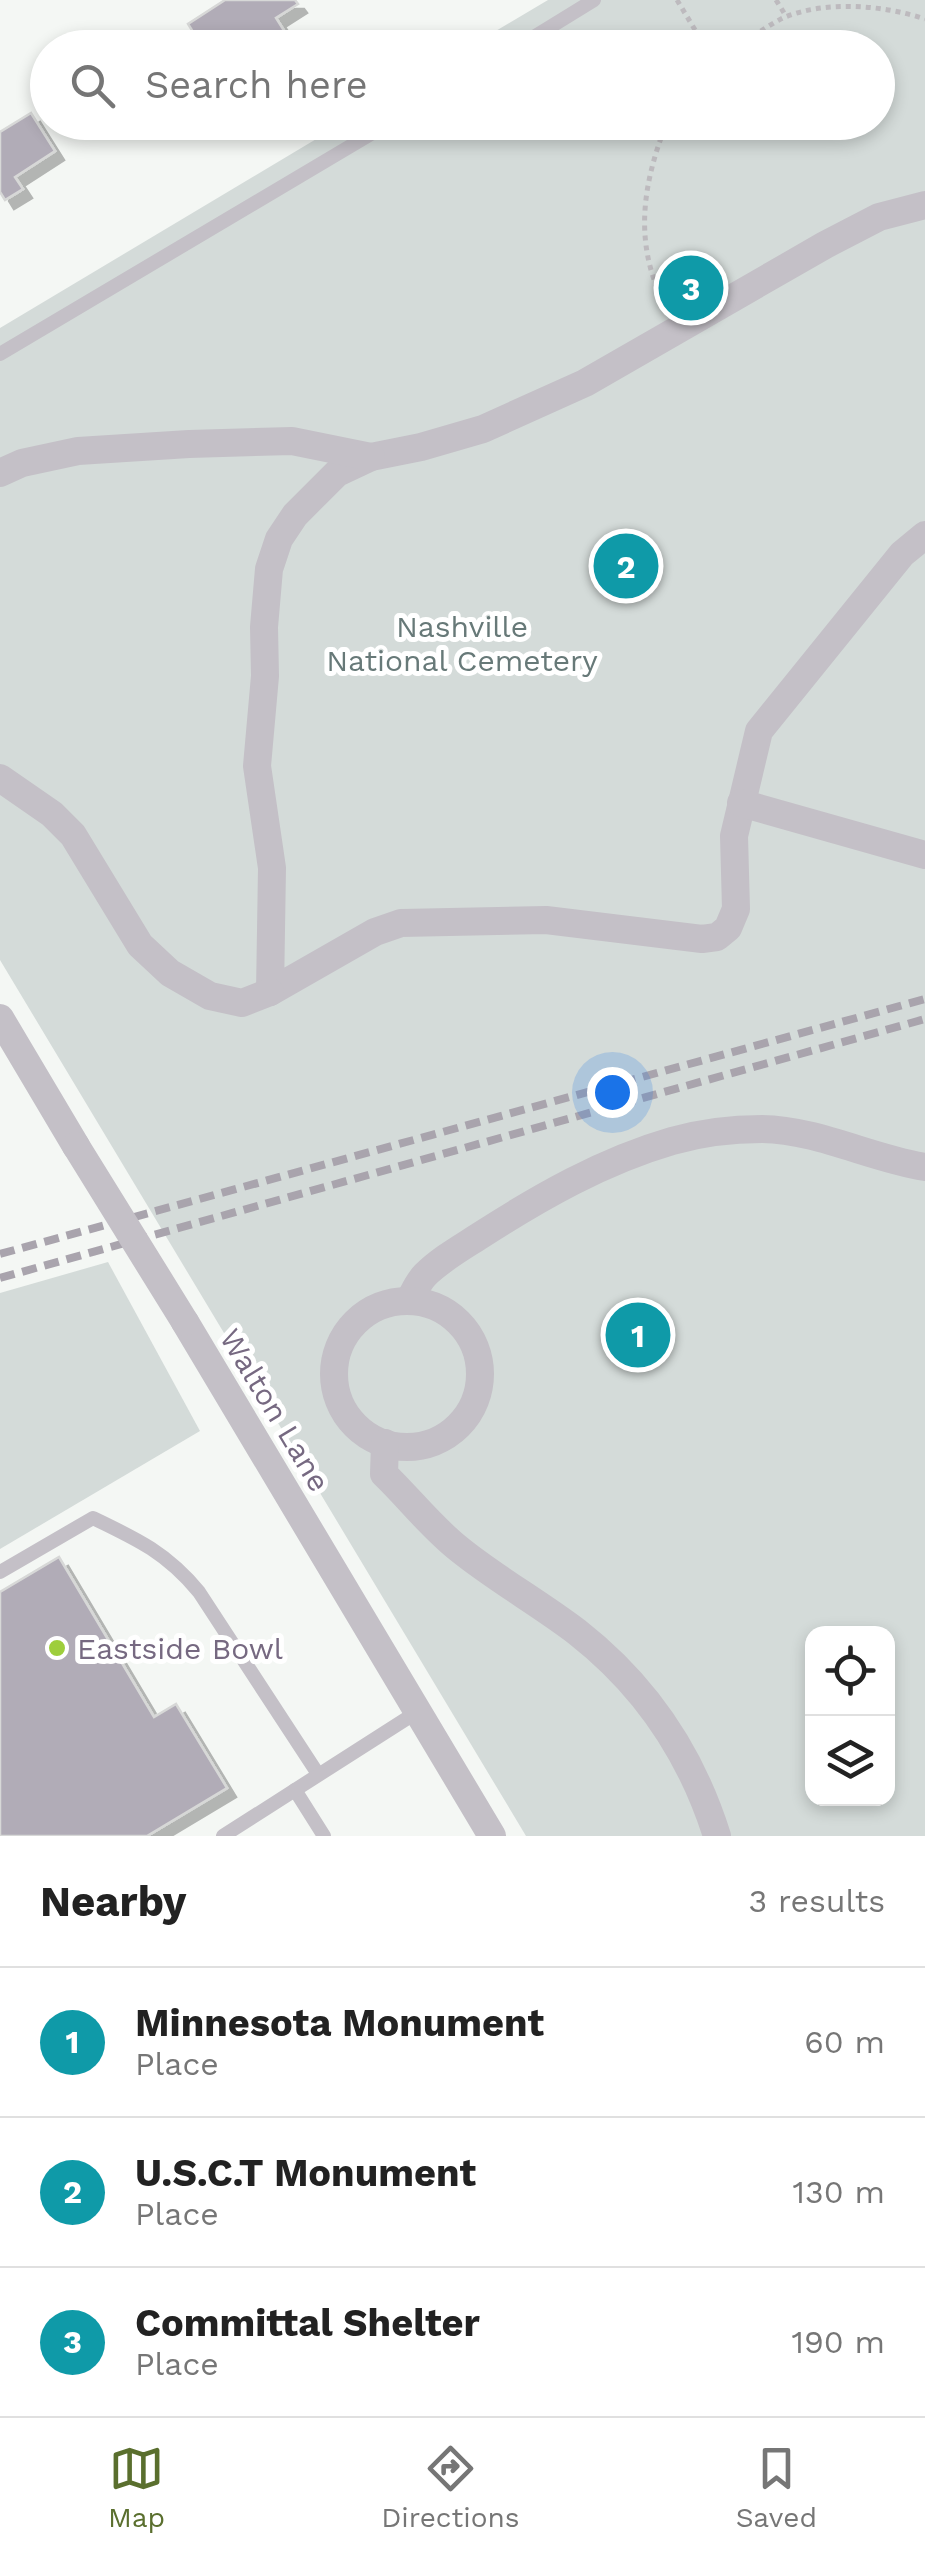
<!DOCTYPE html>
<html lang="en">
<head>
<meta charset="utf-8">
<style>
	body { margin:0; font-family:"Work Sans",sans-serif; background:#f6f6f6; color:#222 }
	.controls { position:absolute; right:30px; bottom:30px; display:grid; overflow:hidden; border-radius:20px; box-shadow:0 5px 15px #0003 }
	.controls button { width:90px; height:90px; display:grid; place-items:center; padding:0; border:0; border-bottom:2px solid #e0e0e0; background:#fff; color:#222; font:50px sans-serif }
	.you { position:absolute; left:612px; top:1092px; width:35px; height:35px; margin:-25px; border:8px solid #fff; border-radius:50%; background:#1a73e8; box-shadow:0 0 0 15px #1a73e833 }
	.badge { display:grid; place-items:center; width:65px; height:65px; border-radius:50%; background:#5a6f2e; color:#fff; font-size:32px; font-weight:700 }
	.pin { position:absolute; translate:-50% -50%; border:5px solid #fff; box-shadow:0 2px 10px #0006 }
	.list { margin:0; padding:0; list-style:none }
	h2 { display:flex; justify-content:space-between; align-items:center; height:130px; margin:0; padding:0 40px; font-size:42px }
	h2 small { font-size:32px; font-weight:400; color:#767676 }
	.list li { display:grid; grid-template-columns:65px 1fr auto; gap:30px; align-items:center; box-sizing:border-box; height:150px; padding:0 40px; border-top:2px solid #e0e0e0 }
	.list b { display:block; font-size:38px; white-space:nowrap }
	.list p { margin:0; font-size:32px; white-space:nowrap; color:#767676 }
	.list em { font-size:32px; font-style:normal; color:#767676 }
	.icon { flex:none; width:55px; height:55px; fill:none; stroke:currentColor; stroke-width:2; stroke-linecap:round; stroke-linejoin:round }
	.map { position:relative; flex:none; width:925px; height:1836px; overflow:hidden }
	.search { position:absolute; background:#fff; box-shadow:0 5px 15px #0003; left:30px; right:30px; top:30px; height:110px; display:flex; align-items:center; gap:25px; box-sizing:border-box; padding:0 35px; border-radius:55px; color:#767676; font-size:38px }
	.sheet { height:580px; background:#fff }
	nav { display:flex; justify-content:space-around; align-items:center; box-sizing:border-box; height:140px; border-top:2px solid #e0e0e0; background:#fff; font-size:28px; color:#767676 }
	nav a { display:grid; justify-items:center; gap:5px }
	nav .on { color:#5a6f2e }
	.map>svg:first-child { display:block }
</style>
</head>
<body>
<div class="map">
<svg width="925" height="1836" viewBox="0 0 925 1836">
	<defs>
		<filter id="shadow"><feDropShadow dx="9" dy="9" stdDeviation="0" flood-color="#0004"/></filter>
	</defs>
	<rect width="100%" height="100%" fill="#f4f7f4"/>
	<!-- green -->
	<g fill="#d4dbd9" fill-rule="evenodd">
		<path d="M548 0H925V1836H526L0 960V328L343 123 878 122V48L469 47ZM812 1634H888V1798H812Z"/>
		<path d="M108 1262 200 1431 0 1549V1293Z"/>
	</g>
	<!-- building -->
	<g fill="#b1acb7" stroke="#d7d8d7" stroke-width="2.5" filter="url(#shadow)">
		<path d="M225 0H295L298 4 276 18 295 48H251L242 35 223 48H203L188 24Z"/>
		<path d="M170 33 180 48H147Z"/>
		<path d="M31 113 55 151 15 177 23 189 5 200 0 192V132Z"/>
		<path d="M698 266 713 294 684 310 668 282Z"/>
		<path d="M59 1557 154 1717 176 1704 227 1788 147 1836H0V1592Z"/>
	</g>
	<g fill="none" stroke-linecap="round" stroke-linejoin="round">
		<!-- path -->
		<g stroke="#bdbabe" stroke-width="5" stroke-dasharray="5 5" stroke-linecap="butt">
			<path d="M677 0 706 48"/>
			<path d="M776 0 786 16"/>
			<path d="M736 48C751 38 767 26 783 18 825 0 883 5 925 19"/>
			<path d="M666 307C633 245 642 185 667 122"/>
		</g>
		<!-- lane -->
		<g stroke="#c4c0c7" stroke-width="14">
			<path d="M516 48 594 0"/>
			<path d="M0 354 391 122"/>
			<path d="M0 1572 93 1518C137 1539 167 1553 199 1592L318 1774"/>
			<path d="M295 1790 324 1836"/>
			<path d="M223 1836 417 1712"/>
		</g>
		<!-- street -->
		<g stroke="#c4c0c7" stroke-width="28">
			<path d="M925 205 879 217 825 245 585 383 483 429 421 447 371 457 337 473 295 515 279 539 269 569 264 627 265 676 257 766 272 868 270 992 375 932 401 923 546 920 702 939 717 937 728 928 736 909 734 836 759 731 902 554 925 535"/>
			<path d="M0 473 22 463 78 451 189 444 292 441 371 457"/>
			<path d="M0 778 52 814 73 835 140 945 170 973 210 996 242 1003 270 992"/>
			<path d="M741 803 925 855"/>
			<path d="M0 1018 76 1146"/>
			<path d="M409 1301C414 1292 418 1282 425 1275 441 1259 461 1248 481 1235 540 1197 603 1161 672 1141 700 1133 732 1129 762 1129 818 1130 870 1158 925 1167"/>
			<circle cx="407" cy="1374" r="73"/>
			<path d="M185 1322 492 1836"/>
			<path d="M385 1443 384 1474C409 1498 431 1527 459 1549 496 1579 539 1603 577 1632 646 1686 691 1753 717 1836"/>
		</g>
		<!-- rail -->
		<g stroke="#a9a4ad" stroke-width="8" stroke-dasharray="15 8" stroke-linecap="butt">
			<path d="M0 1254 925 999"/>
			<path d="M0 1278 925 1019"/>
		</g>
		<!-- street-bridge -->
		<path stroke="#c4c0c7" stroke-width="28" d="M76 1146 185 1322"/>
	</g>
	<!-- markers -->
	<circle fill="#9ece3c" stroke="#fff" stroke-width="4" cx="57" cy="1648" r="10"/>
	<g text-anchor="middle" dominant-baseline="central" stroke-width="10" stroke-linejoin="round" paint-order="stroke">
		<!-- park labels -->
		<g font-size="30" fill="#677978" stroke="#fff">
			<text x="462" y="626">Nashville<tspan x="462" dy="34">National Cemetery</tspan></text>
		</g>
		<!-- street labels -->
		<g font-size="30" fill="#766981" stroke="#fff">
			<text transform="translate(275 1410) rotate(59)">Walton Lane</text>
		</g>
		<!-- poi labels -->
		<g font-size="30" fill="#766981" stroke="#fff" text-anchor="start">
			<text x="77" y="1648">Eastside Bowl</text>
		</g>
	</g>
</svg>
<div class="controls">
<button><svg class="icon" aria-label="locate" viewBox="0 0 24 24"><circle cx="12" cy="12" r="6"/><path d="M12 2v4M12 18v4M2 12h4M18 12h4"/></svg></button>
<button><svg class="icon" aria-label="layers" viewBox="0 0 24 24"><path d="M12 4l9 5-9 5-9-5zM3 14l9 5 9-5"/></svg></button>
</div>
<div class="you"></div>
<div class="pin badge" style="left:638px;top:1335px;background:#0f9aa8">1</div>
<div class="pin badge" style="left:626px;top:566px;background:#0f9aa8">2</div>
<div class="pin badge" style="left:691px;top:288px;background:#0f9aa8">3</div>
<div class="search"><svg class="icon" aria-label="search" viewBox="0 0 24 24"><circle cx="10" cy="10" r="6"/><path d="M15 15l6 6"/></svg>Search here</div>
</div>
<section class="sheet">
<h2>Nearby<small>3 results</small></h2>
<ul class="list">
<li><span class="badge" style="background:#0f9aa8">1</span><div><b>Minnesota Monument</b><p>Place</p></div><em>60 m</em></li>
<li><span class="badge" style="background:#0f9aa8">2</span><div><b>U.S.C.T Monument</b><p>Place</p></div><em>130 m</em></li>
<li><span class="badge" style="background:#0f9aa8">3</span><div><b>Committal Shelter</b><p>Place</p></div><em>190 m</em></li>
</ul>
</section>
<nav>
<a class="on"><svg class="icon" aria-label="map" viewBox="0 0 24 24"><path d="M3 6l6-2 6 2 6-2v14l-6 2-6-2-6 2zM9 4v14M15 6v14"/></svg>Map</a>
<a><svg class="icon" aria-label="directions" viewBox="0 0 24 24"><path d="M12 3l9 9-9 9-9-9zM9 14v-3h6M13 9l2 2-2 2"/></svg>Directions</a>
<a><svg class="icon" aria-label="saved" viewBox="0 0 24 24"><path d="M7 4h10v16l-5-4-5 4z"/></svg>Saved</a>
</nav>
</body>
</html>
